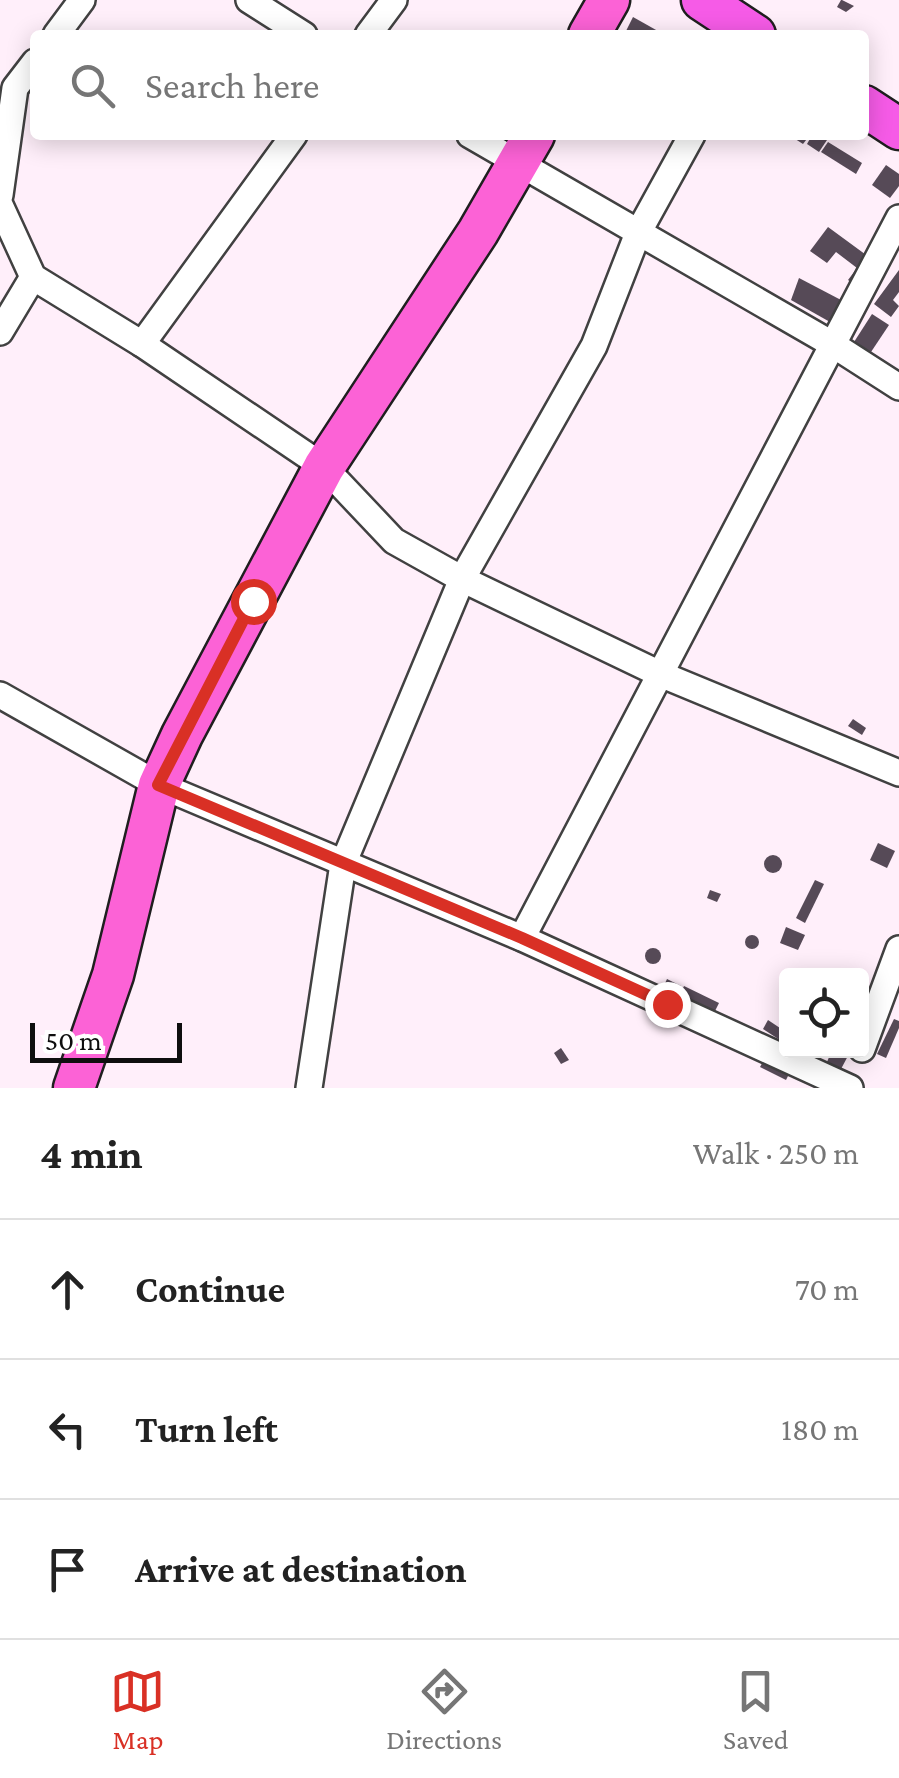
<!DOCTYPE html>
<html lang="en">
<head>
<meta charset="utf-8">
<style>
	body { margin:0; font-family:"Crimson Pro",serif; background:#f2f2f2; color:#222 }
	.controls { position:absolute; right:30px; bottom:30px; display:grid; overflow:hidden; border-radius:10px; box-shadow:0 5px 25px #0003 }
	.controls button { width:90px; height:90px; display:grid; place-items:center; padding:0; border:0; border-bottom:2px solid #e0e0e0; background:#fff; color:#222; font:50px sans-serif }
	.scale { position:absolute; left:30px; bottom:25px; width:152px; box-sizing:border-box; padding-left:10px; border:5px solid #0e0e0e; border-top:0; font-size:28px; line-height:35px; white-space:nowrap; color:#0e0e0e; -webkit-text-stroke:8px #fff; paint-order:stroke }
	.stop { position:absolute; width:30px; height:30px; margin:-22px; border:8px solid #d93025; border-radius:50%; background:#fff }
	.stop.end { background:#d93025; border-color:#fff; box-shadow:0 2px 10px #0008 }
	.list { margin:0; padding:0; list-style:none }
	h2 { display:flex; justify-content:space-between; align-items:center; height:130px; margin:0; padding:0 40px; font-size:42px }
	h2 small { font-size:32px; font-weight:400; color:#767676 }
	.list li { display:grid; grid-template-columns:65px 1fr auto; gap:30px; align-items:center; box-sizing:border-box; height:140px; padding:0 40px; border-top:2px solid #e0e0e0 }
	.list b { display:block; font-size:38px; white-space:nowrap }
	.list em { font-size:32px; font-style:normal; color:#767676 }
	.icon { flex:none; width:55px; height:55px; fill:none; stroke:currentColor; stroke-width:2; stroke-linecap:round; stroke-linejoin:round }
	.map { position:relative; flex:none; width:899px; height:1088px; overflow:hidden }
	.search { position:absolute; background:#fff; box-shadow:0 5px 25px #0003; left:30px; right:30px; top:30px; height:110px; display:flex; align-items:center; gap:25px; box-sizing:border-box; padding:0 35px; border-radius:10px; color:#767676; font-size:38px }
	.sheet { height:550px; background:#fff }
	nav { display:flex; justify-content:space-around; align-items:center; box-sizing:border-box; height:140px; border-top:2px solid #e0e0e0; background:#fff; font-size:28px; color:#767676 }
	nav a { display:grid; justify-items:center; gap:5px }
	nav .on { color:#d93025 }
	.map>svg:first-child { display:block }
</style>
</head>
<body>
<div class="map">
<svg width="899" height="1088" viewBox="0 0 899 1088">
	<rect width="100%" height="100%" fill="#ffeffa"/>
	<!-- building -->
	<g fill="#564a57">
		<path d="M841 0H842L854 6 846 12 837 7Z"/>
		<path d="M633 17 665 35H624Z"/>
		<path d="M789 135H810L803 144Z"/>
		<path d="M812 135 827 140 819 152 807 144Z"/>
		<path d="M828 142 862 163 856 174 821 152Z"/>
		<path d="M886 165 899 174V186L890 198 872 185Z"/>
		<path d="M828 227 873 260 855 285 848 280 857 268 836 252 827 263 810 251Z"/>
		<path d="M899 270V292L893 300 899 306 891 317 874 304Z"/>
		<path d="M799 278 841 300 830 322 791 300Z"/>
		<path d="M872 314 889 325 871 352 854 342Z"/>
		<path d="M853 719 866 728 862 735 848 726Z"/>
		<path d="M878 843 895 851 887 868 870 860Z"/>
		<circle cx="773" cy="864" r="9"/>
		<path d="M815 880 824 884 805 923 796 918Z"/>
		<path d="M710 890 721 894 717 902 707 898Z"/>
		<path d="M786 927 805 935 798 950 780 943Z"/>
		<circle cx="752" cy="942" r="7"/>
		<circle cx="653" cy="956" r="8"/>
		<path d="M667 979 681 986 676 997 662 990Z"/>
		<path d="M684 986 719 1003 713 1015 678 999Z"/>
		<path d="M894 1019 899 1021V1028L886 1058 877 1054Z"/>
		<path d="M768 1020 786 1032V1044L763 1029Z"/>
		<path d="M561 1048 569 1060 561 1064 554 1053Z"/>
		<path d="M832 1050 849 1054 841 1069 827 1062Z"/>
		<path d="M766 1056 791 1070 786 1080 760 1067Z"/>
	</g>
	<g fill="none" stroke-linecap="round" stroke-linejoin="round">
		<!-- minor casing -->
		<g stroke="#414141" stroke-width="30">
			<g id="minor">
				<path d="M249 0 304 35"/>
				<path d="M56 35 82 0"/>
				<path d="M368 35 394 0"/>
				<path d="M470 135 832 344 899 387"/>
				<path d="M0 195 15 88 35 62"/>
				<path d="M0 205 33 277 142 344 324 467 394 541 462 579 660 674 899 773"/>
				<path d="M0 332 33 277"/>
				<path d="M142 344 294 135"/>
				<path d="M0 695 159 785 522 938 850 1088"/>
				<path d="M522 938 899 218"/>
				<path d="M862 1049 899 949"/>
				<path d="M309 1088 343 864 462 579 594 346 638 233 692 135"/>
			</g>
		</g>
		<!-- primary casing -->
		<g stroke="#1f1f1f" stroke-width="45">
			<g id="primary">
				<path d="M589 35 609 0"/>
				<path d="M74 1088 113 975 159 785 182 735 324 467 478 232 534 135"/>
			</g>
		</g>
		<!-- trunk casing -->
		<g stroke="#1f1f1f" stroke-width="45">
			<g id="trunk">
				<path d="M702 0 755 35"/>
				<path d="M864 106 899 129"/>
			</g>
		</g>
		<!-- minor -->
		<use href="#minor" stroke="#fff" stroke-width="25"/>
		<!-- primary -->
		<use href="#primary" stroke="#fc62d6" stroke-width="40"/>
		<!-- trunk -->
		<use href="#trunk" stroke="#f65be7" stroke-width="40"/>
	</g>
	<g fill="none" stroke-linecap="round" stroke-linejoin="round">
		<!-- route -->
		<path stroke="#d93025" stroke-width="12" d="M253 601 158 785 522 938 667 1004"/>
	</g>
</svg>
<div class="controls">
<button><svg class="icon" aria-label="locate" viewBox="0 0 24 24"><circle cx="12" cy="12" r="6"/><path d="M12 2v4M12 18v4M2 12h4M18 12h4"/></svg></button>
</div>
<div class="scale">50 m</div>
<div class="stop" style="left:253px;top:601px"></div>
<div class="stop end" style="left:667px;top:1004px"></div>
<div class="search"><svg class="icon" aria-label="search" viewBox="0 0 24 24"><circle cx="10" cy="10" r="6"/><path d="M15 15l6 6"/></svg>Search here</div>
</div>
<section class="sheet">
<h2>4 min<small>Walk · 250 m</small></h2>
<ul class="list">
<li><svg class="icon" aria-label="ahead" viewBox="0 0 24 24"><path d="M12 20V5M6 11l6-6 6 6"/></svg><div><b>Continue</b></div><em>70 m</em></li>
<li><svg class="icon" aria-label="left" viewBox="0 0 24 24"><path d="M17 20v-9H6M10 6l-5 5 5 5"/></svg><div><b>Turn left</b></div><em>180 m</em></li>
<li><svg class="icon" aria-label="arrive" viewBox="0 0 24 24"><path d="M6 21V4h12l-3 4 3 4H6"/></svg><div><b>Arrive at destination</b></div></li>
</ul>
</section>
<nav>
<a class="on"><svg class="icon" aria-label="map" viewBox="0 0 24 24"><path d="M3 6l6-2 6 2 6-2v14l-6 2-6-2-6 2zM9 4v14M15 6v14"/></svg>Map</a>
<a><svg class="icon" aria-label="directions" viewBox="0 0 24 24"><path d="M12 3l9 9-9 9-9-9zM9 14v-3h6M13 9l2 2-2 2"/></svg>Directions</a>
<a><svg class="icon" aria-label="saved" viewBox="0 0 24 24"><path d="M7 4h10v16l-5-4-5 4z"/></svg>Saved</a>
</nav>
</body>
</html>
